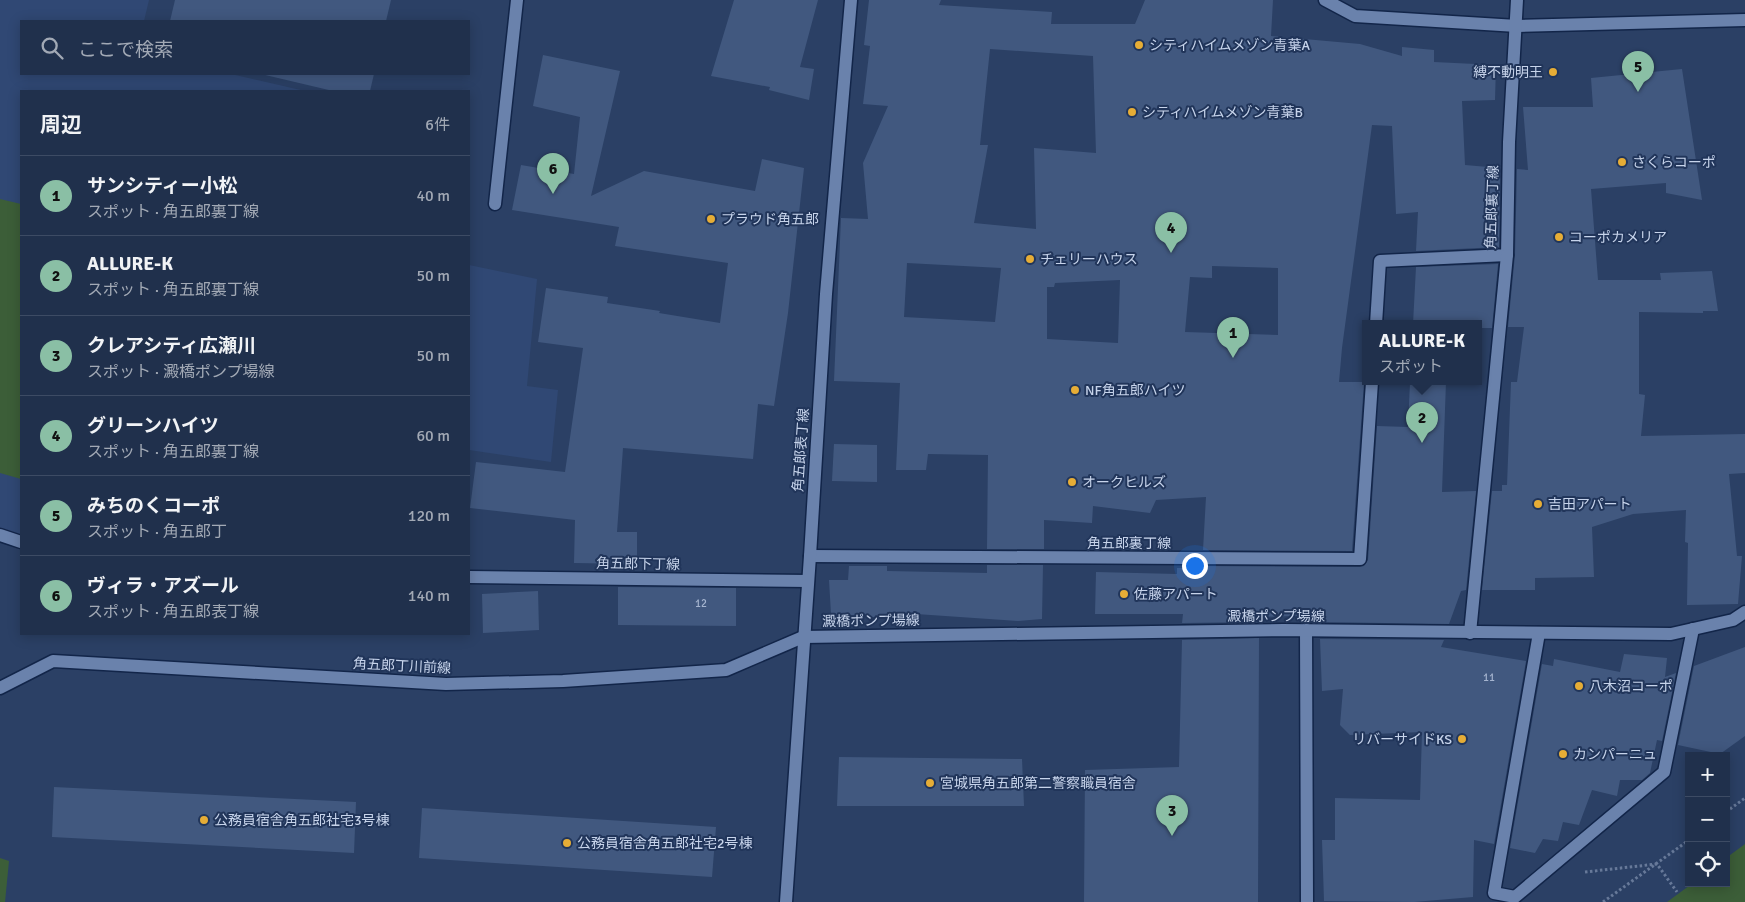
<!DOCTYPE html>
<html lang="ja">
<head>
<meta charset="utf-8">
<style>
	body { margin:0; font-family:Signika,"Noto Sans JP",sans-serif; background:#283853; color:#f1f3f6 }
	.controls { position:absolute; right:15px; bottom:15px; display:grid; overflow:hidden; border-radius:0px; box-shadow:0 2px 12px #0003 }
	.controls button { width:45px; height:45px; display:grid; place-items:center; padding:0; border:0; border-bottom:1px solid #3d4b64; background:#20304c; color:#f1f3f6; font:25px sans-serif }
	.you { position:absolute; left:1194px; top:565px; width:18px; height:18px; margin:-12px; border:4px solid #fff; border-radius:50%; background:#1a73e8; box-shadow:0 0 0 8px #1a73e833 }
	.badge { display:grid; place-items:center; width:32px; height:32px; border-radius:50%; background:#8abfa5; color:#111; font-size:16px; font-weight:700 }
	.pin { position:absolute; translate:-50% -41px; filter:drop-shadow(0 1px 2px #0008) }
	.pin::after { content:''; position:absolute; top:26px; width:18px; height:15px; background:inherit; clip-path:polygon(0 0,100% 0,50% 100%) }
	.popup { position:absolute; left:1362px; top:320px; width:120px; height:65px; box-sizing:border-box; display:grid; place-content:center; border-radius:0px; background:#20304c; filter:drop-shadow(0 1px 4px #0005); font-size:16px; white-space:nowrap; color:#a2a9b5 }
	.popup b { font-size:19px; color:#f1f3f6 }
	.popup::after { content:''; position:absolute; left:50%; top:100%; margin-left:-10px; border:10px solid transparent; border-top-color:#20304c }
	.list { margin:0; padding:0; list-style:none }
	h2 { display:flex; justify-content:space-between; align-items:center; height:65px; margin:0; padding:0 20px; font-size:21px }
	h2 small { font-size:16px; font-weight:400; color:#a2a9b5 }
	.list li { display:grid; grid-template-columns:32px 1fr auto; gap:15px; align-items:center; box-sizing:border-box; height:80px; padding:0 20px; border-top:1px solid #3d4b64 }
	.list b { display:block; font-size:19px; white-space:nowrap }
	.list p { margin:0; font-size:16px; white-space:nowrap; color:#a2a9b5 }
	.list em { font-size:16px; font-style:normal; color:#a2a9b5 }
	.icon { flex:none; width:28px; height:28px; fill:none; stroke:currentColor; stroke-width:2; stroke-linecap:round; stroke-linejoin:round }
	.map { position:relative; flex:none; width:1745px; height:902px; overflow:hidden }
	.search { position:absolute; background:#20304c; box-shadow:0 2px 12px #0003; left:20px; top:20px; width:450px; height:55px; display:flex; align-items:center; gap:12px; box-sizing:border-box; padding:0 18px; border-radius:0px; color:#a2a9b5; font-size:19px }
	.panel { position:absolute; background:#20304c; box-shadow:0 2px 12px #0003; left:20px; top:90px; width:450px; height:545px; border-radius:0px }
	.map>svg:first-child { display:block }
</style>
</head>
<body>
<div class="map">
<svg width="1745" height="902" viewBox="0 0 1745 902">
	<rect width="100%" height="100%" fill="#2b4065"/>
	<!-- built -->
	<g fill="#304874">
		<path d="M0 0H149L144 21H21V74H231L305 91H21V542L0 535Z"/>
		<path d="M469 265 537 279 527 386 558 390 551 462 469 450Z"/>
	</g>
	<!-- green -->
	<g fill="#3c5e38">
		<path d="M0 199 21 204V479L0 473Z"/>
		<path d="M1745 844V902H1667L1693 883H1726V858Z"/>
		<path d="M0 858 9 861 5 902H0Z"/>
	</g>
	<!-- building -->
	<g fill="#41587f" fill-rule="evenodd">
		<path d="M175 0H391L386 21H170Z"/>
		<path d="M734 0H818L800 67 814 69 809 100 769 90 770 87 711 76Z"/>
		<path d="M869 0H941L939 5 1052 12 1051 24H1135L1145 0H1273L1271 36 1360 44 1402 56V47L1434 50V62L1496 65 1495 100 1462 101 1465 165 1500 168 1499 247 1416 251 1418 212 1396 214 1392 126 1372 125 1342 348 1339 382H1364L1352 551 1203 550 1206 497 1156 500 1150 513 1093 506 1092 523 1044 520V549H987L988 455 928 454 926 470H896L900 383 834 381 841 218 868 219 863 163 888 106 863 104 870 46 864 45ZM990 49 1093 56 1096 153 1034 148 1036 229 974 223 988 145H980ZM907 263 1001 268 995 322 904 317ZM1212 266 1278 268V335L1185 332 1190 277 1212 278ZM1120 280 1118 343 1047 339V287H1054L1055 283Z"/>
		<path d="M543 55 620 71 591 196 644 171 755 191 762 159 804 168 788 313 774 406 758 404 753 459 623 448 617 532H637V564L574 563 575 520 470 508 476 462 565 472 583 348 538 342 546 288 608 297 607 303 660 311 659 313 720 323 728 263 615 246 619 227 512 210 521 165 574 174 580 117 533 106Z"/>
		<path d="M1682 69 1702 200 1666 193V183L1591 189 1598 280H1661L1660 273 1712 271 1718 311H1703V313L1639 312V394L1645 395 1641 436 1745 434V473L1729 474 1737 556H1742L1738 604 1687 605 1688 543 1685 542 1686 510 1633 514 1592 527 1594 577 1535 578V590H1482L1492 491H1502V485H1507L1511 382H1517L1524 327H1508L1515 255 1517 169 1528 170 1523 107H1593L1591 78Z"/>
		<path d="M261 74H374L370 91H333Z"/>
		<path d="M1498 264 1492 328H1478V324H1413L1416 267Z"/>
		<path d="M1410 382H1446L1442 492 1476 491 1466 590 1461 591 1449 624 1320 622 1319 615 1259 617V622L1182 623 1183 614H1095L1096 572 1177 574V568H1202V566L1360 567 1364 566 1368 560 1377 426 1408 427Z"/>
		<path d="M834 444 877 445V482L832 481Z"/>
		<path d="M987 565H1043L1042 619 1018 621 887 612V618L831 614 829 580H848L849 566H887V571L987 573Z"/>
		<path d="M618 587 736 588V626L618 625Z"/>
		<path d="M538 591 539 630 483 633 482 594Z"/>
		<path d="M1259 638 1258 902H1084L1085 770 1179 767 1182 640Z"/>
		<path d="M1320 639 1444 640 1441 647 1526 661 1494 844 1474 840 1473 897 1414 902 1324 901 1322 840H1335V798L1420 800 1422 732 1350 735 1340 725 1343 689 1322 691Z"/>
		<path d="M1745 647V736L1720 754 1678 745 1694 666Z"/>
		<path d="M1624 654 1667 658 1665 677 1676 673 1662 741 1657 740 1650 773 1642 780H1620L1617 796 1592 790 1579 825 1563 822 1558 841 1543 839 1535 853 1510 848 1542 664 1553 666 1554 659 1620 672Z"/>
		<path d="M839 757 1022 759 1024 806H837Z"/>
		<path d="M54 787 356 802 354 853 52 837Z"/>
		<path d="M422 808 716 827 712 877 419 858Z"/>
	</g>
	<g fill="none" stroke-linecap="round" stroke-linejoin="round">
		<!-- minor casing -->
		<g stroke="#122549" stroke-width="15">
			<g id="minor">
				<path d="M1325 0 1355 16 1517 26 1745 20"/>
				<path d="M495 204 517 0"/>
				<path d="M1376 324 1380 261 1507 255 1509 142 1517 0"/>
				<path d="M0 535 21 542"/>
				<path d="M810 556 1360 559 1372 382"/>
				<path d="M469 577 808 581"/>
				<path d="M1306 630 1307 902"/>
				<path d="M1470 633 1507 255"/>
				<path d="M1539 633 1494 893 1515 897 1664 772 1693 629"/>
				<path d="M0 688 53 661 446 684 563 681 726 670 803 637 1283 630 1671 634 1733 620 1745 612"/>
				<path d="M786 902 810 556 826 294 851 0"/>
			</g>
		</g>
		<!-- path -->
		<g stroke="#677999" stroke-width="3" stroke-dasharray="2.5 2.5" stroke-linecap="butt">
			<path d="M1726 812 1745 798"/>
			<path d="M1585 872 1657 864 1677 892"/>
			<path d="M1603 902 1689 840"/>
		</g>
		<!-- minor -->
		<use href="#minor" stroke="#6a82ac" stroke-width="12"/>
	</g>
	<!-- markers -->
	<g fill="#e6ad36" stroke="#21355a" stroke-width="2">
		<circle cx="1139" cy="45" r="5"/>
		<circle cx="1553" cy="72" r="5"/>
		<circle cx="1132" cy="112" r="5"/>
		<circle cx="1622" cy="162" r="5"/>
		<circle cx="711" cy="219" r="5"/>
		<circle cx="1559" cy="237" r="5"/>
		<circle cx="1030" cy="259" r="5"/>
		<circle cx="1075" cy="390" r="5"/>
		<circle cx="1072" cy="482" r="5"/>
		<circle cx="1538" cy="504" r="5"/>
		<circle cx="1124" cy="594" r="5"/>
		<circle cx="1579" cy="686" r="5"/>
		<circle cx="1462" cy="739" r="5"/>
		<circle cx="1563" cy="754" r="5"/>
		<circle cx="930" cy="783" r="5"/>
		<circle cx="204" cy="820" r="5"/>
		<circle cx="567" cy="843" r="5"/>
	</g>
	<g text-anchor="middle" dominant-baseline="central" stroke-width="4" stroke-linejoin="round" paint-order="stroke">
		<!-- number labels -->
		<g font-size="11" fill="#a6b5d0">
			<text x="701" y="603">12</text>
			<text x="1489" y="677">11</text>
		</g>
		<!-- poi labels -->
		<g font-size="14" fill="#c7d4eb" stroke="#21355a" text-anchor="start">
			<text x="1149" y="45">シティハイムメゾン青葉A</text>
			<text x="1543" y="72" text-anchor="end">縛不動明王</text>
			<text x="1142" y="112">シティハイムメゾン青葉B</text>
			<text x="1632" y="162">さくらコーポ</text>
			<text x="721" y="219">プラウド角五郎</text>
			<text x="1569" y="237">コーポカメリア</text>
			<text x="1040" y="259">チェリーハウス</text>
			<text x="1085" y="390">NF角五郎ハイツ</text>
			<text x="1082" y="482">オークヒルズ</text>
			<text x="1548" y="504">吉田アパート</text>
			<text x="1134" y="594">佐藤アパート</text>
			<text x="1589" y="686">八木沼コーポ</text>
			<text x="1452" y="739" text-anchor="end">リバーサイドKS</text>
			<text x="1573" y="754">カンパーニュ</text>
			<text x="940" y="783">宮城県角五郎第二警察職員宿舎</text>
			<text x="214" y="820">公務員宿舎角五郎社宅3号棟</text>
			<text x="577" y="843">公務員宿舎角五郎社宅2号棟</text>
		</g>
		<!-- street labels -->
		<g font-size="14" fill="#c7d4eb" stroke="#21355a">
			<text transform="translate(1492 207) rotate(-88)">角五郎裏丁線</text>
			<text transform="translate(801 450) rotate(-86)">角五郎表丁線</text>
			<text x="1129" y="543">角五郎裏丁線</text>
			<text transform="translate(638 564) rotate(1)">角五郎下丁線</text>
			<text x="1276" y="616">澱橋ポンプ場線</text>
			<text transform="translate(871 621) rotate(-1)">澱橋ポンプ場線</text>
			<text transform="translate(402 666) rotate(3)">角五郎丁川前線</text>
		</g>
	</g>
</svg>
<div class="controls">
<button>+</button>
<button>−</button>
<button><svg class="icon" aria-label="locate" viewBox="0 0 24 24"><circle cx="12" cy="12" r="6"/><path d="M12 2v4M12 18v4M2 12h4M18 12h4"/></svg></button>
</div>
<div class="you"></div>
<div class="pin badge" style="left:1233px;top:358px">1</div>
<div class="pin badge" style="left:1422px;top:443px">2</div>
<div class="popup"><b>ALLURE-K</b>スポット</div>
<div class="pin badge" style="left:1172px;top:836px">3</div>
<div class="pin badge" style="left:1171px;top:253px">4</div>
<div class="pin badge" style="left:1638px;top:92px">5</div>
<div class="pin badge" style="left:553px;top:194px">6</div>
<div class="search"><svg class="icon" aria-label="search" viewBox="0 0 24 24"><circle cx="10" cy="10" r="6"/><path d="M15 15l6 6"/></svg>ここで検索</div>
<section class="panel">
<h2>周辺<small>6件</small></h2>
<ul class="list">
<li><span class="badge">1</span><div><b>サンシティー小松</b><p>スポット · 角五郎裏丁線</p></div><em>40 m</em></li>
<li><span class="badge">2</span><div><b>ALLURE-K</b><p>スポット · 角五郎裏丁線</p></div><em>50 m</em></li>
<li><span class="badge">3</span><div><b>クレアシティ広瀬川</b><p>スポット · 澱橋ポンプ場線</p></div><em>50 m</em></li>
<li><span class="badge">4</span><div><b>グリーンハイツ</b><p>スポット · 角五郎裏丁線</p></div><em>60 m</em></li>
<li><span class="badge">5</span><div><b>みちのくコーポ</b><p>スポット · 角五郎丁</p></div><em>120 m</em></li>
<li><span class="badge">6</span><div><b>ヴィラ・アズール</b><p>スポット · 角五郎表丁線</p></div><em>140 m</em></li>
</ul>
</section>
</div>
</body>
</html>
